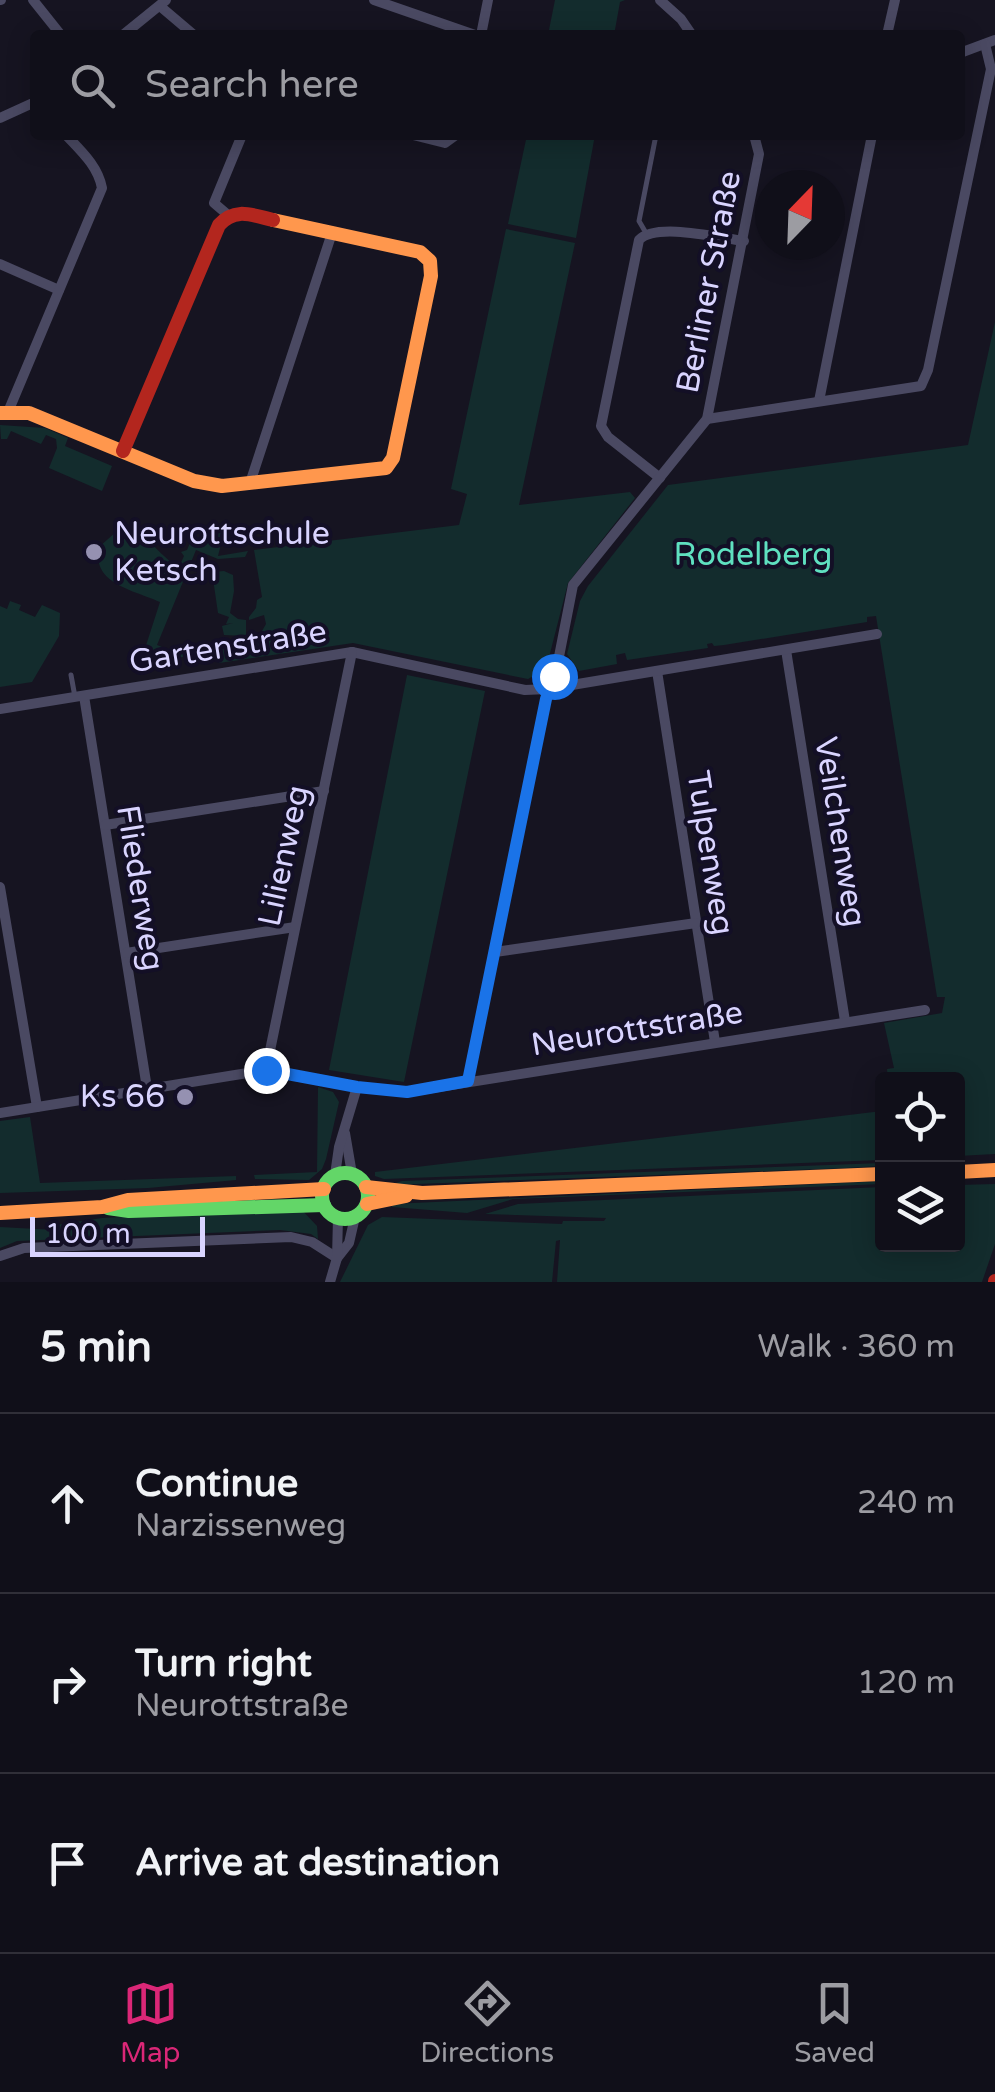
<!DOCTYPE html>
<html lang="en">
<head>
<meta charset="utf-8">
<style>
	body { margin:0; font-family:"Varela Round",sans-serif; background:#191822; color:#f1f3f6 }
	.controls { position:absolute; right:30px; bottom:30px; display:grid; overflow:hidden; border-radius:10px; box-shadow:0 5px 25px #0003 }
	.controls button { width:90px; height:90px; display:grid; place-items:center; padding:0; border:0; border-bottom:2px solid #302f38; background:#100f19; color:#f1f3f6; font:50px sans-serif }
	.compass { position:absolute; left:755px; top:170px; width:90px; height:90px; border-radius:50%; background:#100f19; box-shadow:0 5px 25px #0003; rotate:23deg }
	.scale { position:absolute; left:30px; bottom:25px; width:175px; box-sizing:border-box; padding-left:10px; border:5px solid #d9d4ff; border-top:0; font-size:28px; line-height:35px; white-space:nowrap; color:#d9d4ff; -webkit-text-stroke:8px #130f26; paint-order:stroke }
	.stop { position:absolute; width:30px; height:30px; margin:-22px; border:8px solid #1a73e8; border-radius:50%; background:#fff }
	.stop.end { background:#1a73e8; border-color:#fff; box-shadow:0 2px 10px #0008 }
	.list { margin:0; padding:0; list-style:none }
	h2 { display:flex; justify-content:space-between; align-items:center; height:130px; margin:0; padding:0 40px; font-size:42px }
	h2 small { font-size:32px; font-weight:400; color:#9c9ca2 }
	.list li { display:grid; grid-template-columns:65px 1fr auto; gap:30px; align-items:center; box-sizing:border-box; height:180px; padding:0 40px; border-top:2px solid #302f38 }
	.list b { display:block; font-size:38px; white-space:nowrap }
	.list p { margin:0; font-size:32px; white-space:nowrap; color:#9c9ca2 }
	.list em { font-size:32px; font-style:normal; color:#9c9ca2 }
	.icon { flex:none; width:55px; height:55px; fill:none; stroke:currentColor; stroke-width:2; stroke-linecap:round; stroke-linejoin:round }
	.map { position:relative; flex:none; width:995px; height:1282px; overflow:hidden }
	.search { position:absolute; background:#100f19; box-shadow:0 5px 25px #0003; left:30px; right:30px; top:30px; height:110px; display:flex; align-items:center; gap:25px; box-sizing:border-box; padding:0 35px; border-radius:10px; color:#9c9ca2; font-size:38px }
	.sheet { height:670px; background:#100f19 }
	nav { display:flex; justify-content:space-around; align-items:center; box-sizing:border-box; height:140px; border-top:2px solid #302f38; background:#100f19; font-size:28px; color:#9c9ca2 }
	nav a { display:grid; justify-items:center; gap:5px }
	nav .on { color:#db2777 }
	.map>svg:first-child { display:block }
</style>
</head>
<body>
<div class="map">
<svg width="995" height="1282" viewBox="0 0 995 1282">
	<rect width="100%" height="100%" fill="#161421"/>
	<!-- green -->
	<g fill="#132c2d">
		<path d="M555 0H625L620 2 614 35H548Z"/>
		<path d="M527 135H595L576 238 508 224Z"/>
		<path d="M506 229 575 243 519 505 630 492 635 498 568 583 546 669 528 679 353 643 219 663 216 651 265 636 262 631 266 624 264 615 249 620V617L256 608 257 600 262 597 254 550 459 525 467 494 451 489Z"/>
		<path d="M995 322V1154L958 1156V1080L888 1079 887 1069 894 1068 884 1023 942 1013 945 997H937L876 616 867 617V622L724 645 714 646 712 643 707 644 708 648 627 660 625 653 616 655 617 664 579 671 567 654 580 601 588 586 668 485 968 445Z"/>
		<path d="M0 425 45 428 68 438 65 446 112 466 102 491 49 468 57 448 56 439 46 435 41 444 11 431 7 439H1Z"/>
		<path d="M212 524 225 528 218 556 248 551 245 557 218 559 196 550 157 645 167 649 182 648 183 657 140 664 160 602C134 590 91 584 99 547L116 532C149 529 155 554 179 567L184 556 181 552 187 550 193 536 207 540Z"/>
		<path d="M224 571 233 575 234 591 230 613 238 619 246 620V636L224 635 222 626 233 623 226 624 229 617 218 613 212 572Z"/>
		<path d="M10 601 21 605 19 610 35 617 42 605 60 613 59 636 32 682 0 687V606L7 609Z"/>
		<path d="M407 675 485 691 404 1082 329 1070Z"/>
		<path d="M318 1087 333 1092 339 1102 326 1159 322 1169 309 1180 255 1179 254 1175 317 1172Z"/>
		<path d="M882 1111V1160L384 1179 375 1176V1172Z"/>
		<path d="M30 1117 40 1183 236 1176V1180L148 1188 0 1193V1121Z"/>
		<path d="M882 1163V1166L846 1168 390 1185 402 1181Z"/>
		<path d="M882 1181V1184L513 1199 467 1213 392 1207V1204Z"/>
		<path d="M995 1184V1244L982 1282H557L560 1240 556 1241 552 1282H340L368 1225 382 1217 562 1224 563 1221H604L606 1218 485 1214 518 1204 882 1187V1244H958V1185Z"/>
		<path d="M300 1208 317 1226 318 1239 311 1234 280 1230 17 1241 0 1248V1227L55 1230 56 1225 102 1218Z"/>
	</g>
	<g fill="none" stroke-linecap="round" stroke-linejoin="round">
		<!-- lane -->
		<g stroke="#4a4962" stroke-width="5">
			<path d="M646 233 639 221 656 135"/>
			<path d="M71 675 75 697"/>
		</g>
		<!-- street -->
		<g stroke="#4a4962" stroke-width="10">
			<path d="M0 0H1"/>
			<path d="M33 0 61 35"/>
			<path d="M374 0 475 35"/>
			<path d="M660 0 681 19 692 35"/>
			<path d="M161 7 194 35"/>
			<path d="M123 35 166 0"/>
			<path d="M481 35 488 0"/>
			<path d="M887 35 895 0"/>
			<path d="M960 53 995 40"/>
			<path d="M0 118 35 102"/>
			<path d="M413 135 445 143 456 135"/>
			<path d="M228 215 214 203 242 135"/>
			<path d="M0 264 59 290"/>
			<path d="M819 401 872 135"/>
			<path d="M8 412 102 188C98 166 81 151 66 135"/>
			<path d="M707 419 921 386 928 370 991 69 985 44"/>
			<path d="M660 478 608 437 601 426 639 240C656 222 719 238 744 241"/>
			<path d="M250 483 332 233"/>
			<path d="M786 650 845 1021"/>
			<path d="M657 671 715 1042"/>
			<path d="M84 696 147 1088"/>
			<path d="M0 709 352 652 525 690 548 689 877 634"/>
			<path d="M105 825 324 791"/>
			<path d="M0 887 37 1107"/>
			<path d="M495 952 696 923"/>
			<path d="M126 953 295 927"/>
			<path d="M266 1070 352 652"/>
			<path d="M468 1081 546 699 555 677 573 585 707 419 759 154 754 135"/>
			<path d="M0 1113 266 1070 357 1087 407 1092 925 1010"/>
			<path d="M345 1133 352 1174"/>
			<path d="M335 1175 339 1147 357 1087"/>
			<path d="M0 1256 24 1248 291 1237 312 1242 337 1258"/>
			<path d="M338 1257 349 1243 355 1217"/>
			<path d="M330 1282 337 1258 338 1217"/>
		</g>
		<!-- fast -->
		<g stroke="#63d668" stroke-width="14">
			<circle cx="345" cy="1196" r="23"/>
			<path d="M108 1208 129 1211 324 1205"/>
		</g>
		<!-- slow -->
		<g stroke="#ff974d" stroke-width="14">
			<path d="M0 413H29L194 481 222 486 386 468 393 458 431 276 430 261 420 252 273 220"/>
			<path d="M958 1172 995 1170"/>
			<path d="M366 1187 422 1193 882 1174"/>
			<path d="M367 1204 406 1196"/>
			<path d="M0 1213 102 1207 128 1200 324 1189"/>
		</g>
		<!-- jam -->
		<g stroke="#b3261e" stroke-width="14">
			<path d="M123 451 219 225C235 207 252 215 273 220"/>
			<path d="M995 1281V1282"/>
		</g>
	</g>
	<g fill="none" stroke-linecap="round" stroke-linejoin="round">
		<!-- route -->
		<path stroke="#1a73e8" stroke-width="12" d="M266 1070 357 1087 407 1092 468 1081 546 699 554 676"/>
	</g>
	<!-- markers -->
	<g fill="#9591b1" stroke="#130f26" stroke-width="4">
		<circle cx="94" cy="552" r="10"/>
		<circle cx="185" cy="1097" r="10"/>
	</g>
	<g text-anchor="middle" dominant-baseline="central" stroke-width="8" stroke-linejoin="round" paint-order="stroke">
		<!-- street labels -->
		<g font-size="32" fill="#d9d4ff" stroke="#130f26">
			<text transform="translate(709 282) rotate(-79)">Berliner Straße</text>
			<text transform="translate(228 647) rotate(-9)">Gartenstraße</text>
			<text transform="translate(840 832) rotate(81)">Veilchenweg</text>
			<text transform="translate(710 853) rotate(81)">Tulpenweg</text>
			<text transform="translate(284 856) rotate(-78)">Lilienweg</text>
			<text transform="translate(140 888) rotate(81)">Fliederweg</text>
			<text transform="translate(637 1029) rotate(-9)">Neurottstraße</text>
		</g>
		<!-- poi labels -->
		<g font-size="32" fill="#d9d4ff" stroke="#130f26" text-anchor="start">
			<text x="114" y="534">Neurottschule<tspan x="114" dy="37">Ketsch</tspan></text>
			<text x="165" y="1097" text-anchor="end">Ks 66</text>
		</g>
		<!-- park labels -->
		<g font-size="32" fill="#5fe0c0" stroke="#130f26">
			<text x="753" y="555">Rodelberg</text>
		</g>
	</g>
</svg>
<div class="controls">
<button><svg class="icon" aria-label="locate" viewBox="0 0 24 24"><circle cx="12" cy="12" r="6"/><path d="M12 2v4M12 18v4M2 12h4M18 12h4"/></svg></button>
<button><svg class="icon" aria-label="layers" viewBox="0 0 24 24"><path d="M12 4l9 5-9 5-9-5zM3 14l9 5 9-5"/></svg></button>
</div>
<svg class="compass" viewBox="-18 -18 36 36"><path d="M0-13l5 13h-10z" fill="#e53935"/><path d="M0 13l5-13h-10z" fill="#9c9ca2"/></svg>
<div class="scale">100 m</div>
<div class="stop" style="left:554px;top:676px"></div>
<div class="stop end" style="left:266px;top:1070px"></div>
<div class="search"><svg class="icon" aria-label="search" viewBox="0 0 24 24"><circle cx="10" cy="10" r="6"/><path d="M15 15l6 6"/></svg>Search here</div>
</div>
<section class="sheet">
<h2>5 min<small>Walk · 360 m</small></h2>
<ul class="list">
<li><svg class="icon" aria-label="ahead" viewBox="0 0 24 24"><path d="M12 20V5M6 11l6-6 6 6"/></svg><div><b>Continue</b><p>Narzissenweg</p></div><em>240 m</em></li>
<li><svg class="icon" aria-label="right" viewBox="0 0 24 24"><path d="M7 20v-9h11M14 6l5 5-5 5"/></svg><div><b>Turn right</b><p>Neurottstraße</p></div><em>120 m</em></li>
<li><svg class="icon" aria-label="arrive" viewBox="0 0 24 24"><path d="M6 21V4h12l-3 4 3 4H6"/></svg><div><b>Arrive at destination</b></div></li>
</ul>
</section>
<nav>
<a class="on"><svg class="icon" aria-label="map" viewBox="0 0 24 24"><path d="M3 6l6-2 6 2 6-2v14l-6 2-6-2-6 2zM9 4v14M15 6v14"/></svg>Map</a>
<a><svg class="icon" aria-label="directions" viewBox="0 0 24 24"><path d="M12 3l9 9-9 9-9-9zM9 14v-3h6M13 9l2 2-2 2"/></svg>Directions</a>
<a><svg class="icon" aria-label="saved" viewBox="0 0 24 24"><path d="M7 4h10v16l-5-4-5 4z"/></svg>Saved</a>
</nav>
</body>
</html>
